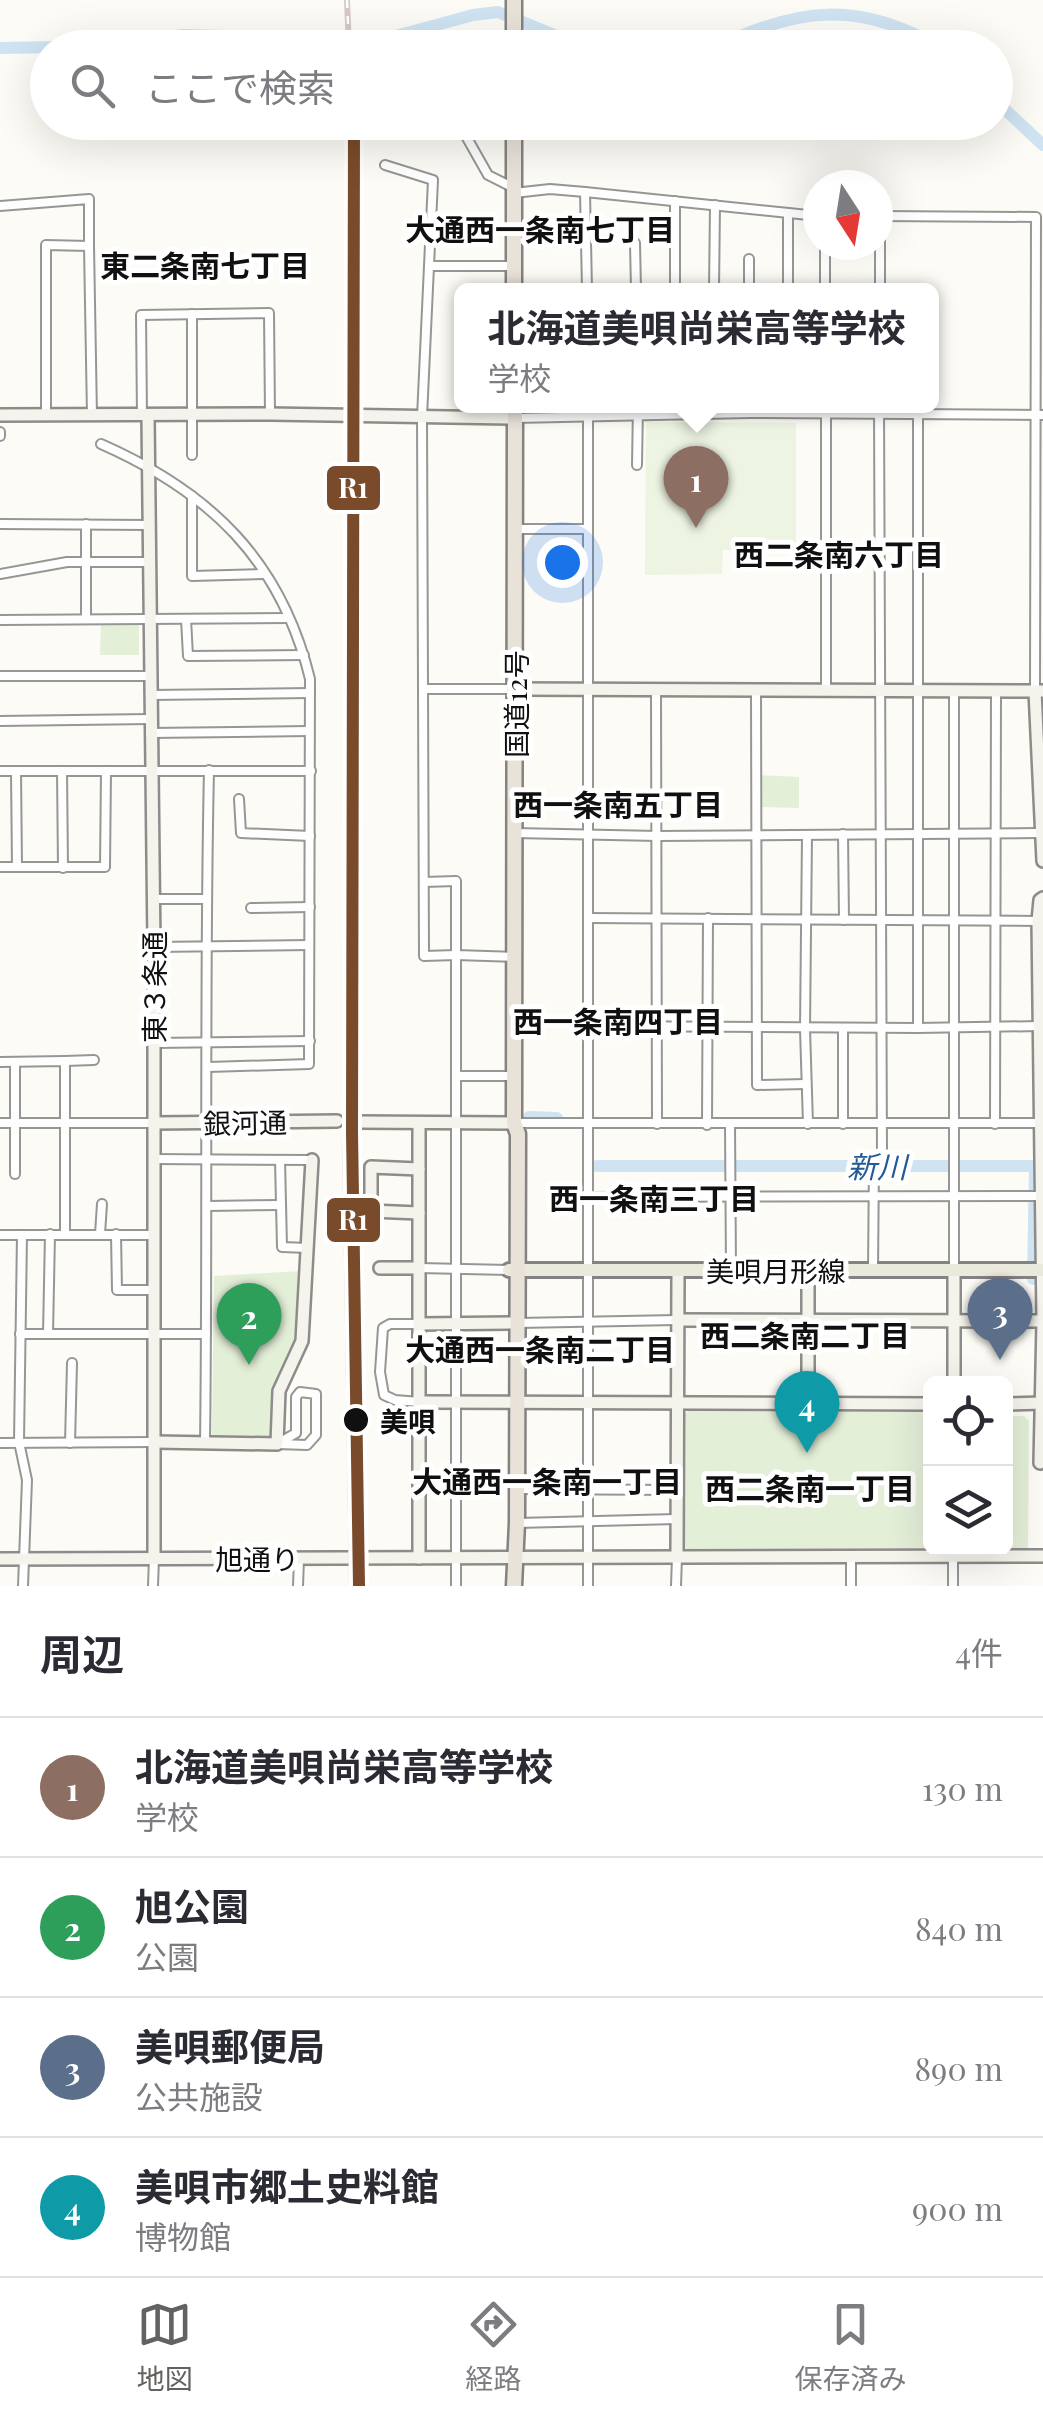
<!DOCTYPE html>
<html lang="ja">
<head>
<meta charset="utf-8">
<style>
	body { margin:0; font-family:"Playfair Display","Noto Sans JP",serif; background:#f2f2f3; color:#2b2b33 }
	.controls { position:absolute; right:30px; bottom:30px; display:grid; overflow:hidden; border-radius:15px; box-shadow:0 10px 40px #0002 }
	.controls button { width:90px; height:90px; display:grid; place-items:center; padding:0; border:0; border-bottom:2px solid #e1e1e2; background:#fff; color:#2b2b33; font:50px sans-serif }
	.compass { position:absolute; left:803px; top:170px; width:90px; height:90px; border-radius:50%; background:#fff; box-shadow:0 10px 40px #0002; rotate:168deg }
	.you { position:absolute; left:562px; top:562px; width:35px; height:35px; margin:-25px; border:8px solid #fff; border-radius:50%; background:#1a73e8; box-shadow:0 0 0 15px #1a73e833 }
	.badge { display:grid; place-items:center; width:65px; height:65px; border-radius:50%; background:#636260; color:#fff; font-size:32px; font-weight:700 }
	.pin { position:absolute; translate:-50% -82px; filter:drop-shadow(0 2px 5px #0008) }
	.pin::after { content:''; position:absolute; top:52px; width:35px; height:30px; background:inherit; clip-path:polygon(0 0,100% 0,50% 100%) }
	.popup { position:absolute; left:454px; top:283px; width:485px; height:130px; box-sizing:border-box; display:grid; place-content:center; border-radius:15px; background:#fff; filter:drop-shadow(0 2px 8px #0005); font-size:32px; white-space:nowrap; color:#7c7c81 }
	.popup b { font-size:38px; color:#2b2b33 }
	.popup::after { content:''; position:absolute; left:50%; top:100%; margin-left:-20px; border:20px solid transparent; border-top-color:#fff }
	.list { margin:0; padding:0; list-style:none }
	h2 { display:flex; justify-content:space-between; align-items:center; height:130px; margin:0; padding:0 40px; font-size:42px }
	h2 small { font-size:32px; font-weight:400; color:#7c7c81 }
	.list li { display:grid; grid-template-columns:65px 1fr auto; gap:30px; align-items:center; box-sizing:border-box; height:140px; padding:0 40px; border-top:2px solid #e1e1e2 }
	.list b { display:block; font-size:38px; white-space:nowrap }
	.list p { margin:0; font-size:32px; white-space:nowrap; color:#7c7c81 }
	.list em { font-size:32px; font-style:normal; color:#7c7c81 }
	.icon { flex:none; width:55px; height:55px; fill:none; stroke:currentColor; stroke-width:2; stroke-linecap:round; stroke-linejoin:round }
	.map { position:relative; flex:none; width:1043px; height:1586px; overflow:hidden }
	.search { position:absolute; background:#fff; box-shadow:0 10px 40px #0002; left:30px; right:30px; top:30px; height:110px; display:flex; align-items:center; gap:25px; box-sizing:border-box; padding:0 35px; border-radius:55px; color:#7c7c81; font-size:38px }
	.sheet { height:690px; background:#fff }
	nav { display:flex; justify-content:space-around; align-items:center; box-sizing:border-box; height:140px; border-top:2px solid #e1e1e2; background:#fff; font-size:28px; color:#7c7c81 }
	nav a { display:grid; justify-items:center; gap:5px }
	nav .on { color:#636260 }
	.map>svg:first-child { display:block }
</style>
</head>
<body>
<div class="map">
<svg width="1043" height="1586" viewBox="0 0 1043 1586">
	<rect width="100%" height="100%" fill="#fcfbf6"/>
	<!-- green -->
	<g fill="#e4efd8">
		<path d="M101 623H139V655H100Z"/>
		<path d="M758 775 799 777V808L758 807Z"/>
		<path d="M302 1271 297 1336 273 1392 272 1433 267 1438 216 1437 212 1434 214 1276Z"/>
		<path d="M689 1411 930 1412V1548L944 1549V1551H686L682 1545V1416Z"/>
		<path d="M1006 1416H1024L1029 1421 1028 1551H963L961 1549 1006 1548Z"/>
	</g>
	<!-- pitch -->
	<path fill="#edf4e1" d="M646 422 796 423V550H723L722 574 645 575Z"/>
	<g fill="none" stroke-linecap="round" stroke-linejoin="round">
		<!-- river -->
		<g stroke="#cfe3f2" stroke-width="12">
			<path d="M0 48 118 46 183 35 381 40 473 15 498 12 586 48"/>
			<path d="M715 48C796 7 861 0 940 48"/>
			<path d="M996 101 1043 145"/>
			<path d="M529 1117 557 1118"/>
			<path d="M597 1166H1035L1033 1279H1043"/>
		</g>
		<!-- street casing -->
		<g stroke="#969694" stroke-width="12">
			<g id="street">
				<path d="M458 122 488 175 514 188"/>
				<path d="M385 165 433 180 429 266"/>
				<path d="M585 192 587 290"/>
				<path d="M514 193 550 189 585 192 818 216"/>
				<path d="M675 201V290"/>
				<path d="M0 206 89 199V246"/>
				<path d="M788 213V290"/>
				<path d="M878 216 1036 217 1035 691"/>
				<path d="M635 243 636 290"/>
				<path d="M825 245V290"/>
				<path d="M749 259V290"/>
				<path d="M714 290 715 205"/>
				<path d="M880 290V216"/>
				<path d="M192 314V455"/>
				<path d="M918 415V1028L1040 1026"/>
				<path d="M46 416V245L89 246 92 416"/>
				<path d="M142 416 141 315 269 313 270 414"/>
				<path d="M515 418 750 413 1043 415"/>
				<path d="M0 432V436"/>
				<path d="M101 444C210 492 281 560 310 679L309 1064 208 1067"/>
				<path d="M637 465 638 406"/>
				<path d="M192 496V576L265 574"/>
				<path d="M0 524 149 525"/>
				<path d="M86 524V619"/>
				<path d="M515 529H587"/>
				<path d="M0 574 67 562H150"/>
				<path d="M186 619 188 656 304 655"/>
				<path d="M0 620 287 618"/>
				<path d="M0 676H150"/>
				<path d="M424 689H515"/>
				<path d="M826 689V406"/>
				<path d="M656 690 657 1124"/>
				<path d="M756 691 757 1085 806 1084"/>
				<path d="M150 695 310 693"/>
				<path d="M0 721 150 719"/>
				<path d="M150 733 309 731"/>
				<path d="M0 771H311"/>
				<path d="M16 771 17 867"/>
				<path d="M62 771 63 868"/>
				<path d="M239 799 241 833 310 836"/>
				<path d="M514 833 658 836 1040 833"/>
				<path d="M843 834 844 920"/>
				<path d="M807 835 805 1029 808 1124"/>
				<path d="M0 867H105L106 771"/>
				<path d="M424 882 456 881V955L514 957"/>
				<path d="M153 899H206"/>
				<path d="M251 908 310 907"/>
				<path d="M589 918 1038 921"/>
				<path d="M154 947 309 945"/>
				<path d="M589 1026 918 1028"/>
				<path d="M843 1029V1124"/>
				<path d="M154 1043 310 1041"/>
				<path d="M65 1061 94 1060"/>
				<path d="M0 1062 65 1061V1234"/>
				<path d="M15 1063V1174"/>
				<path d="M457 1076H514"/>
				<path d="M0 1123H153"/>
				<path d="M514 1123H1040"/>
				<path d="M995 1124 996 691"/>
				<path d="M707 1125 708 918"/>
				<path d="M730 1125 731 1270"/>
				<path d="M153 1159 312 1160"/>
				<path d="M280 1160 282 1247 308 1248"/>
				<path d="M589 1197 1040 1196"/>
				<path d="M208 1206 280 1205"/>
				<path d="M100 1234 102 1204"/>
				<path d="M116 1234 117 1290H154"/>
				<path d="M0 1235H153"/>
				<path d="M22 1235 19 1442 27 1480 23 1586"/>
				<path d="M419 1268 509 1270"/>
				<path d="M873 1270 874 1162 882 1152 879 406"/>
				<path d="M954 1270V690"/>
				<path d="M518 1323 677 1320"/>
				<path d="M420 1324H390L383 1328 380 1372 384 1395 395 1400 420 1402"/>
				<path d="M20 1334H206"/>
				<path d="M48 1334 50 1234"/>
				<path d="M300 1392 316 1394V1435L307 1445 277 1444 296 1433V1397Z"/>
				<path d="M0 1443 155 1442"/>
				<path d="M70 1443 72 1363"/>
				<path d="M205 1443C208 1219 204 995 209 770"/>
				<path d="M517 1489 676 1490"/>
				<path d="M517 1523 677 1519"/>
				<path d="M153 1586 154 1558"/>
				<path d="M298 1586 299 1559"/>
				<path d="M456 1586V955L424 956 422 417 429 266H514"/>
				<path d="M588 1586V406"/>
				<path d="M676 1586 677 1557"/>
				<path d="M851 1586V1557"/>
				<path d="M953 1586V1556"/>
			</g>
		</g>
		<!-- secondary casing -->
		<g stroke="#8d8c8a" stroke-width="16">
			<g id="secondary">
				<path d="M0 415 270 414 515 418"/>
				<path d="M148 416 154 947V1558"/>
				<path d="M515 689 1043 691"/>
				<path d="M1035 691 1043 861"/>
				<path d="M356 1122 514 1123"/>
				<path d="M153 1123 337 1121"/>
				<path d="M419 1169 371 1167V1211L419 1213"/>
				<path d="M380 1268H419"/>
				<path d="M954 1270V1384"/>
				<path d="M677 1320 1043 1321"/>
				<path d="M420 1324 518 1323"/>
				<path d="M420 1402 930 1404"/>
				<path d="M808 1404V1270"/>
				<path d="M1006 1404 1043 1403"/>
				<path d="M155 1442 277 1444 279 1391 302 1341 312 1160"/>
				<path d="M1040 1463 1043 1321 1038 921 1040 900 1043 898"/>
				<path d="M677 1557 678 1270"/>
				<path d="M419 1558V1123"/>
				<path d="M0 1559 1043 1556"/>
			</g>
		</g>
		<!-- primary casing -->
		<g stroke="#848381" stroke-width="18">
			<path id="primary" d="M509 1270H1043"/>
		</g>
		<!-- highway casing -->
		<g stroke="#848381" stroke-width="19">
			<g id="highway">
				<path d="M514 0V48"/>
				<path d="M514 290V122"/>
				<path d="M514 1586 517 1523 518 1134 514 1123 515 406"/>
			</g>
		</g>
		<!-- street -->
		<use href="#street" stroke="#fffefe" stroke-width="8"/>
		<!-- secondary -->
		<use href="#secondary" stroke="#f4f4ec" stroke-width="11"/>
		<!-- primary -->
		<use href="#primary" stroke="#ebe9dc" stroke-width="12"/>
		<!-- highway -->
		<use href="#highway" stroke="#e8e2d9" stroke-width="14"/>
		<!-- rail casing -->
		<g stroke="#d7c8c6" stroke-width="6">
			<g id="rail">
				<path d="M347 0 349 48"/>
				<path d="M350 122 345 1133 352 1586"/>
			</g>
		</g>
		<!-- rail -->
		<use href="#rail" stroke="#fff" stroke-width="2.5" stroke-dasharray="8" stroke-linecap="butt"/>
		<!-- rail-1 casing -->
		<g stroke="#fff" stroke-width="20">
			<path id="rail-1" d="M354 122 352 1132 359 1586"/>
		</g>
		<!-- rail-1 -->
		<use href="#rail-1" stroke="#7a4b2a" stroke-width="12"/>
	</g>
	<!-- markers -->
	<circle fill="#101010" stroke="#fff" stroke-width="4" cx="356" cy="1420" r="14"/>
	<g text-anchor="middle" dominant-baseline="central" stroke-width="10" stroke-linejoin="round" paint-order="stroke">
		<!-- street labels -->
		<g font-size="28" fill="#101010" stroke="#fff">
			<text transform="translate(515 704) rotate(-90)">国道12号</text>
			<text transform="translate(153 987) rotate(-90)">東３条通</text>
			<text transform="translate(245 1122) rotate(-1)">銀河通</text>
			<text x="776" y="1270">美唄月形線</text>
			<text x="257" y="1558">旭通り</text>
		</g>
		<!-- stop labels -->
		<g font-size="28" font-weight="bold" fill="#101010" stroke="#fff" text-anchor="start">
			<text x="380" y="1420">美唄</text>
		</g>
		<!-- neighbourhood labels -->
		<g font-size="30" font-weight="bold" fill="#101010" stroke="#fff">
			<text x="540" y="229">大通西一条南七丁目</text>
			<text x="205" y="265">東二条南七丁目</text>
			<text x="839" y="554">西二条南六丁目</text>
			<text x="618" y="804">西一条南五丁目</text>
			<text x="618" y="1021">西一条南四丁目</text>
			<text x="654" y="1198">西一条南三丁目</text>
			<text x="805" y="1335">西二条南二丁目</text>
			<text x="540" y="1349">大通西一条南二丁目</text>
			<text x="547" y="1481">大通西一条南一丁目</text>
			<text x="810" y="1488">西二条南一丁目</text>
		</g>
		<!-- water labels -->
		<g font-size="30" font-style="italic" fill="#235a98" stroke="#fff">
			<text x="877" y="1166">新川</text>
		</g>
	</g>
	<g stroke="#fff" stroke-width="4">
		<rect x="325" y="464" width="57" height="48" rx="10" fill="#7a4b2a"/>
		<rect x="325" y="1196" width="57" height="48" rx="10" fill="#7a4b2a"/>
	</g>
	<g font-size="28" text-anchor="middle" font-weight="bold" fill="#fff">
		<text x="353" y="498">R1</text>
		<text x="353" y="1230">R1</text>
	</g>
</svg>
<div class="controls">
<button><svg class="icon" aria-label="locate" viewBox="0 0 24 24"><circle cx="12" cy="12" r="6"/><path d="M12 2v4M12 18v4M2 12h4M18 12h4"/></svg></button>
<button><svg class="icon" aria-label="layers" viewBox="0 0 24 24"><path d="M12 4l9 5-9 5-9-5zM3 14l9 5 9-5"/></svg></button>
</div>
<svg class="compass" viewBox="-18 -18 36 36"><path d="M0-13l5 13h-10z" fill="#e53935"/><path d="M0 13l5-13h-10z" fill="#7c7c81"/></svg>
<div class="you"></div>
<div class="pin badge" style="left:696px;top:528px;background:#8d6e63">1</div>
<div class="popup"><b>北海道美唄尚栄高等学校</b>学校</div>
<div class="pin badge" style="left:249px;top:1365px;background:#2e9e5b">2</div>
<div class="pin badge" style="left:1000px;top:1360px;background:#5c6f8a">3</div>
<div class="pin badge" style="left:807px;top:1453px;background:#0f9aa8">4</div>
<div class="search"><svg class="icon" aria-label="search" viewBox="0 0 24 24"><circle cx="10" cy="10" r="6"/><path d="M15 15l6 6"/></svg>ここで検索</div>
</div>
<section class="sheet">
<h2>周辺<small>4件</small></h2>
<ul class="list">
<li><span class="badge" style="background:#8d6e63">1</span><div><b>北海道美唄尚栄高等学校</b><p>学校</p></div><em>130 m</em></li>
<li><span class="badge" style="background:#2e9e5b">2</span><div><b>旭公園</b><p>公園</p></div><em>840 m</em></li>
<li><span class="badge" style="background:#5c6f8a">3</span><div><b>美唄郵便局</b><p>公共施設</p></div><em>890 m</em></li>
<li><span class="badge" style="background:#0f9aa8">4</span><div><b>美唄市郷土史料館</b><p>博物館</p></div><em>900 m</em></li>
</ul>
</section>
<nav>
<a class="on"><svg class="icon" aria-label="map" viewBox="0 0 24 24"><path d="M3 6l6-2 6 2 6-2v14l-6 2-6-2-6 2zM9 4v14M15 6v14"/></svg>地図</a>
<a><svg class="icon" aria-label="directions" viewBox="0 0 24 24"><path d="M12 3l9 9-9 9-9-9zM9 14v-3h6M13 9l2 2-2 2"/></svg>経路</a>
<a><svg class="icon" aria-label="saved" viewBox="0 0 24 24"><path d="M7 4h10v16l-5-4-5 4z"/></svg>保存済み</a>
</nav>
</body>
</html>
